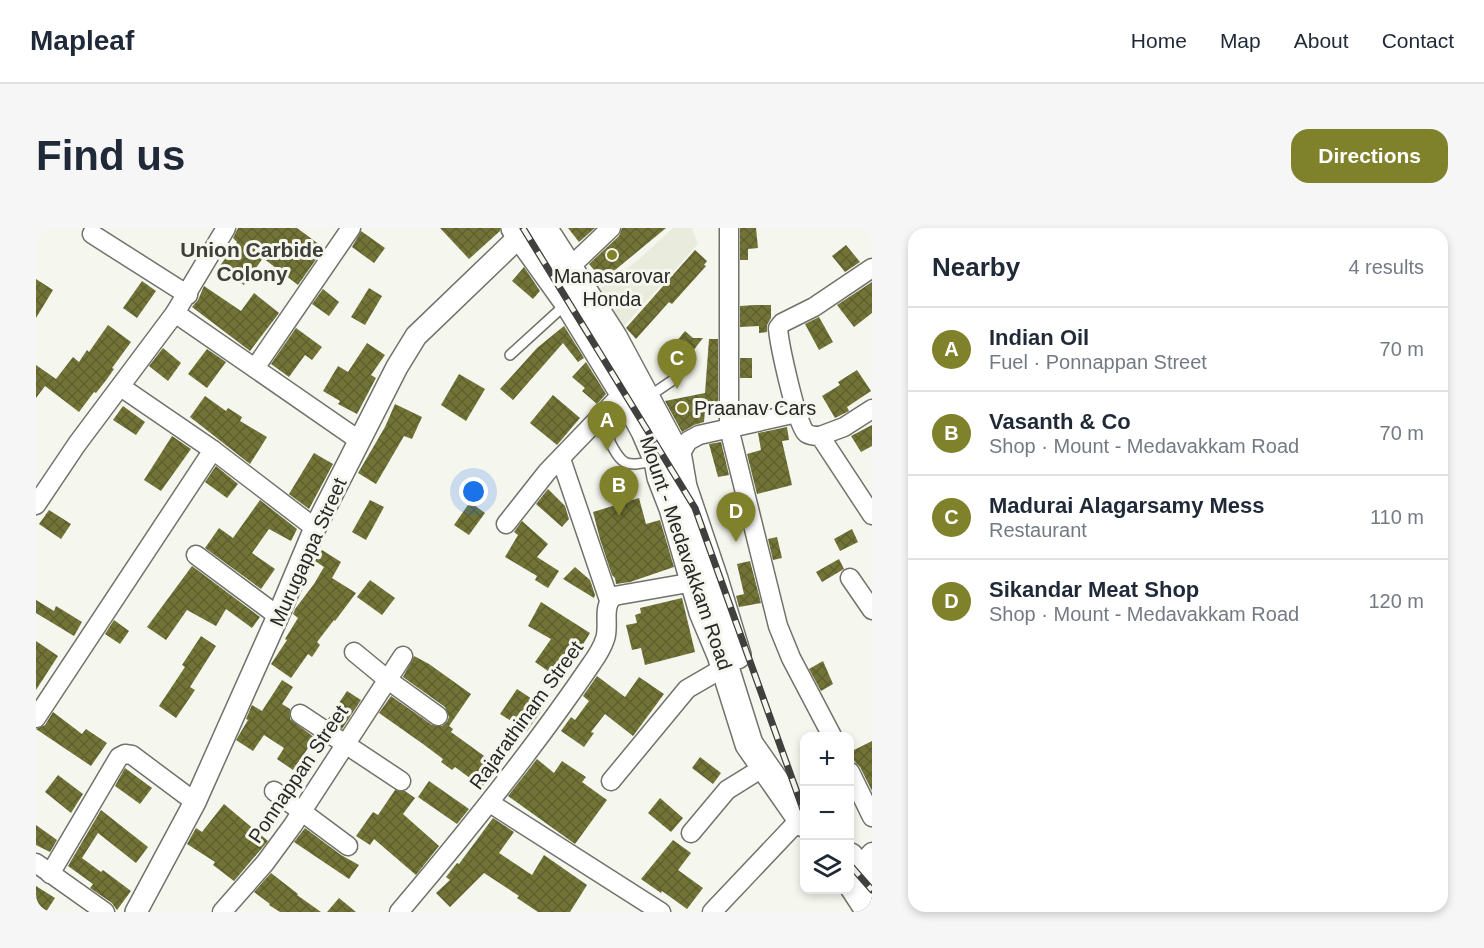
<!DOCTYPE html>
<html lang="en">
<head>
<meta charset="utf-8">
<style>
	body { margin:0; font-family:Helvetica,sans-serif; background:#f6f6f7; color:#1f2937 }
	.controls { position:absolute; right:18px; bottom:18px; display:grid; overflow:hidden; border-radius:12px; box-shadow:0 3px 9px #0003 }
	.controls button { width:54px; height:54px; display:grid; place-items:center; padding:0; border:0; border-bottom:2px solid #e0e1e3; background:#fff; color:#1f2937; font:30px sans-serif }
	.you { position:absolute; left:438px; top:264px; width:21px; height:21px; margin:-15px; border:4px solid #fff; border-radius:50%; background:#1a73e8; box-shadow:0 0 0 9px #1a73e833 }
	.badge { display:grid; place-items:center; width:39px; height:39px; border-radius:50%; background:#80812b; color:#fff; font-size:20px; font-weight:700 }
	.pin { position:absolute; translate:-50% -50px; filter:drop-shadow(0 2px 3px #0008) }
	.pin::after { content:''; position:absolute; top:32px; width:21px; height:18px; background:inherit; clip-path:polygon(0 0,100% 0,50% 100%) }
	.list { margin:0; padding:0; list-style:none }
	h2 { display:flex; justify-content:space-between; align-items:center; height:78px; margin:0; padding:0 24px; font-size:26px }
	h2 small { font-size:20px; font-weight:400; color:#747a83 }
	.list li { display:grid; grid-template-columns:39px 1fr auto; gap:18px; align-items:center; box-sizing:border-box; height:84px; padding:0 24px; border-top:2px solid #e0e1e3 }
	.list b { display:block; font-size:22px; white-space:nowrap }
	.list p { margin:0; font-size:20px; white-space:nowrap; color:#747a83 }
	.list em { font-size:20px; font-style:normal; color:#747a83 }
	.icon { flex:none; width:33px; height:33px; fill:none; stroke:currentColor; stroke-width:2; stroke-linecap:round; stroke-linejoin:round }
	.map { position:relative; flex:none; width:836px; height:684px; overflow:hidden; border-radius:18px }
	header { display:flex; align-items:center; gap:36px; box-sizing:border-box; height:84px; padding:0 30px; background:#fff; border-bottom:2px solid #e0e1e3 }
	header strong { font-size:28px }
	nav { display:flex; gap:33px; margin-inline-start:auto; font-size:21px }
	.intro { display:flex; align-items:center; justify-content:space-between; box-sizing:border-box; height:144px; padding:0 36px }
	h1 { margin:0; font-size:42px }
	.button { padding:15px 27px; border-radius:18px; background:#80812b; color:#fff; font-size:21px; font-weight:700 }
	main { display:flex; gap:36px; padding:0 36px }
	aside { flex:1; background:#fff; border-radius:18px; box-shadow:0 3px 9px #0003 }
	.map>svg:first-child { display:block }
</style>
</head>
<body>
<header>
<strong>Mapleaf</strong>
<nav><a>Home</a><a>Map</a><a>About</a><a>Contact</a></nav>
</header>
<div class="intro"><h1>Find us</h1><a class="button">Directions</a></div>
<main>
<div class="map">
<svg width="836" height="684" viewBox="0 0 836 684">
	<defs>
		<pattern id="building-cross-hatch" width="8" height="8" patternUnits="userSpaceOnUse" patternTransform="scale(1.5)"><rect width="8" height="8" fill="#727437"/><path d="M0 0l8 8M0 8l8-8" fill="none" stroke="#5e5f2e"/></pattern>
	</defs>
	<rect width="100%" height="100%" fill="#f5f6ee"/>
	<!-- built -->
	<path fill="#e9ebdc" d="M637 0H656L662 16 587 99 571 84 558 65 601 33Z"/>
	<!-- building -->
	<g fill="url(#building-cross-hatch)">
		<path d="M202 0H261L288 20 262 57 227 30 208 57 183 39 201 14 197 10Z"/>
		<path d="M404 0H464V3L433 31Z"/>
		<path d="M532 0H559L543 14Z"/>
		<path d="M586 0H630L567 52 553 36 583 8Z"/>
		<path d="M704 0H720L722 20 712 21V32H704Z"/>
		<path d="M325 3 349 20 338 35 316 19Z"/>
		<path d="M810 17 824 34 809 44 796 28Z"/>
		<path d="M659 22 671 33 668 37 670 38 636 76 633 74 600 111 590 100Z"/>
		<path d="M488 39 504 63 497 71 476 53Z"/>
		<path d="M0 51 17 62 0 90Z"/>
		<path d="M106 53 120 63 101 90 87 80Z"/>
		<path d="M836 54V85L818 99 801 77Z"/>
		<path d="M168 58 205 83 218 65 243 85 214 123 156 79 162 72Z"/>
		<path d="M333 60 346 68 329 97 315 89Z"/>
		<path d="M287 61 303 74 293 88 276 76Z"/>
		<path d="M719 77H735V90L731 97V104L723 105V98L704 99V78Z"/>
		<path d="M783 89 797 114 783 122 769 96Z"/>
		<path d="M72 97 95 114 76 140 78 141 71 151 60 165 58 164 43 184 9 158 0 170V137L20 151 37 129 43 134 51 122 53 124Z"/>
		<path d="M528 98 548 130 542 134 527 115 477 172 464 161 501 120Z"/>
		<path d="M260 100 286 119 276 132 269 127 253 149 235 136Z"/>
		<path d="M649 103 657 110H667L646 137 631 125Z"/>
		<path d="M673 111H682V182H669L668 194 658 197 646 204 629 173 669 165Z"/>
		<path d="M331 115 349 127 335 147 340 150 321 186 302 176 304 173 287 163 302 138 312 144Z"/>
		<path d="M127 120 145 135 132 153 113 138Z"/>
		<path d="M171 121 190 134 171 160 152 146Z"/>
		<rect x="704" y="130" width="12" height="20"/>
		<path d="M550 134 570 166 561 176 546 163 549 160 536 149Z"/>
		<path d="M821 142 835 163 811 179 813 183 799 190 786 168 804 157 802 154Z"/>
		<path d="M423 146 449 161 430 193 405 177Z"/>
		<path d="M517 167 544 190 521 217 494 195Z"/>
		<path d="M169 168 190 183 192 180 206 189 204 193 231 209 214 236 154 189Z"/>
		<path d="M359 176 386 189 376 211 368 208 340 256 322 245 349 199Z"/>
		<path d="M87 178 109 194 100 207 77 192Z"/>
		<path d="M836 197V218L825 224 815 208Z"/>
		<path d="M751 199 753 212 746 213 756 257 721 266 711 226 725 222 722 205Z"/>
		<path d="M136 208 155 221 125 263 108 252Z"/>
		<path d="M685 214 693 247 682 249 673 216Z"/>
		<path d="M278 225 297 236 273 281 253 266Z"/>
		<path d="M180 238 202 256 191 270 169 254Z"/>
		<path d="M512 261 529 278 533 291 526 299 500 276Z"/>
		<path d="M603 270 610 296 624 292 638 339 594 354 580 356 579 350 576 347 564 311 557 284Z"/>
		<path d="M224 272 261 301 255 313 233 301 216 325 239 341 225 361 169 320 183 300 197 310Z"/>
		<path d="M334 272 348 279 330 312 316 304Z"/>
		<path d="M434 274 449 285 433 307 418 297Z"/>
		<path d="M13 282 35 296 25 311 3 296Z"/>
		<path d="M486 293 512 316 501 329 523 343 512 360 499 352 501 348 469 329 482 307 478 304Z"/>
		<path d="M816 301 822 314 804 323 798 311Z"/>
		<path d="M741 309 746 330 737 332 732 311Z"/>
		<path d="M286 322 305 334 296 350 320 365 299 393 298 392 281 414 284 417 276 429 272 426 255 450 235 436 251 412 249 411 262 390 257 386 259 381 278 356 288 339 279 333Z"/>
		<path d="M803 331 808 341 786 354 780 344Z"/>
		<path d="M714 333 725 375 703 379 700 368 708 366 701 336Z"/>
		<path d="M156 338 224 389 216 400 190 381 180 398 151 382 130 412 111 399Z"/>
		<path d="M539 339 554 352 559 367 558 370 527 351Z"/>
		<path d="M334 352 359 370 346 387 321 369Z"/>
		<path d="M646 370 659 424 609 437 605 420 596 422 590 397 601 395 599 387 605 385 604 380Z"/>
		<path d="M0 372 18 383 20 378 46 394 38 408 0 385Z"/>
		<path d="M505 374 554 405 525 452 499 434 515 411 492 398Z"/>
		<path d="M78 392 93 403 84 416 69 406Z"/>
		<path d="M165 408 180 418 154 459 159 462 140 490 123 478 149 439 146 437Z"/>
		<path d="M0 413 22 428 0 462Z"/>
		<path d="M378 428 393 436 435 466 413 498 417 501 415 504 462 538 446 559 419 539 416 542 405 534 407 531 387 516 343 485 355 468 396 497 406 498 411 494 413 489 409 479 367 449Z"/>
		<path d="M787 433 797 456 785 463 773 441Z"/>
		<path d="M561 448 589 469 603 449 628 466 597 508 569 486 555 504 558 505 548 519 525 503 535 489 539 492 553 473 547 468Z"/>
		<path d="M246 452 257 459 246 476 254 481V491L279 510 257 542 241 531 248 520 228 507 217 523 200 512 212 492 210 491 216 477 226 483Z"/>
		<path d="M481 461 508 479 491 503 464 486Z"/>
		<path d="M311 463 325 472 306 501 292 491Z"/>
		<path d="M17 484 46 506 50 501 71 515 55 538 0 501 9 497Z"/>
		<path d="M836 513V563L824 539 819 534 814 524Z"/>
		<path d="M664 529 685 545 677 556 656 540Z"/>
		<path d="M501 531 518 545 526 533 550 549 546 554 571 572 539 616 472 568Z"/>
		<path d="M89 540 116 560 104 576 79 558Z"/>
		<path d="M22 547 47 566 35 585 9 564Z"/>
		<path d="M393 553 433 581 421 596 382 569Z"/>
		<path d="M359 562 369 563 379 570 367 586 403 618 380 647 338 611 334 617 320 608 337 584 342 587Z"/>
		<path d="M624 570 647 590 635 604 612 585Z"/>
		<path d="M188 576 232 613 198 653 177 637 179 634 151 616 160 600 166 604Z"/>
		<path d="M65 582 112 619 100 635 62 605 46 630 65 644 67 642 95 663 81 682 76 675 54 660 57 656 32 638Z"/>
		<path d="M457 590 478 604 463 625 496 647 508 627 551 657 534 684H502L481 670 483 668 448 645 414 679 400 665 414 652 410 649 421 635 423 636Z"/>
		<path d="M0 597 21 612 14 624 0 617Z"/>
		<path d="M269 600 305 627 323 637 313 651 258 614Z"/>
		<path d="M637 612 655 625 642 642 667 660 651 681 626 663 625 665 605 651Z"/>
		<path d="M235 645 262 666 261 667 285 684H244L233 677 234 676 218 664Z"/>
		<path d="M0 658 19 670 10 684H0Z"/>
		<path d="M303 670 320 684H291Z"/>
	</g>
	<g fill="none" stroke-linecap="round" stroke-linejoin="round">
		<!-- service casing -->
		<g stroke="#71726b" stroke-width="12">
			<g id="service">
				<path d="M474 127 530 76"/>
				<path d="M612 169 640 150"/>
				<path d="M596 183 579 194 573 212C587 240 590 238 620 233"/>
			</g>
		</g>
		<!-- minor casing -->
		<g stroke="#71726b" stroke-width="21">
			<g id="minor">
				<path d="M693 0V200L742 398 755 430 796 508"/>
				<path d="M56 6 152 67"/>
				<path d="M534 39 575 0"/>
				<path d="M836 40 778 79 746 95 742 100C743 115 761 199 770 205 774 208 779 208 784 208L836 287"/>
				<path d="M139 85 324 213"/>
				<path d="M219 140 315 0"/>
				<path d="M85 159 177 222 279 300"/>
				<path d="M784 208 808 199 836 181"/>
				<path d="M525 231 573 372"/>
				<path d="M635 231 642 230 652 213 663 207 761 185"/>
				<path d="M0 277 41 216 139 85 190 0"/>
				<path d="M470 296 511 244 587 165"/>
				<path d="M160 327 242 388"/>
				<path d="M814 350 836 382"/>
				<path d="M318 424 352 452 402 488"/>
				<path d="M264 486 365 553"/>
				<path d="M0 490 177 222"/>
				<path d="M814 544 836 589"/>
				<path d="M575 553 651 461 689 439"/>
				<path d="M238 563 312 618"/>
				<path d="M454 575 625 684"/>
				<path d="M655 605 691 562 728 539"/>
				<path d="M0 635 69 684"/>
				<path d="M14 646 83 529 89 526 96 527 159 574"/>
				<path d="M820 648 822 639 836 624"/>
				<path d="M186 684 229 635 257 597 367 428"/>
				<path d="M363 684C431 604 497 522 556 435 561 428 566 420 569 411 574 397 565 379 578 368L658 354"/>
				<path d="M676 684 765 590"/>
			</g>
		</g>
		<!-- tertiary casing -->
		<g stroke="#71726b" stroke-width="24">
			<path id="tertiary" d="M100 684 159 574 242 388 279 300 361 139 380 108 484 8 495 0"/>
		</g>
		<!-- primary casing -->
		<g stroke="#71726b" stroke-width="30">
			<g id="primary">
				<path d="M479 0 532 74 595 177 609 203 622 233 625 249 637 280 667 384 685 427 713 516 768 595"/>
				<path d="M507 0 577 109 642 230 647 259 678 351 701 427"/>
				<path d="M814 629 836 656"/>
				<path d="M814 653 829 676 836 684"/>
			</g>
		</g>
		<!-- service -->
		<use href="#service" stroke="#fff" stroke-width="9"/>
		<!-- minor -->
		<use href="#minor" stroke="#fff" stroke-width="18"/>
		<!-- tertiary -->
		<use href="#tertiary" stroke="#fff" stroke-width="21"/>
		<!-- primary -->
		<use href="#primary" stroke="#fff" stroke-width="27"/>
		<!-- rail casing -->
		<g stroke="#40403e" stroke-width="7">
			<g id="rail">
				<path d="M487 0 659 280 768 584"/>
				<path d="M814 637 836 662"/>
			</g>
		</g>
		<!-- rail -->
		<use href="#rail" stroke="#f5f6ee" stroke-width="4.5" stroke-dasharray="14" stroke-linecap="butt"/>
	</g>
	<!-- markers -->
	<g fill="#80812b" stroke="#f5f6ee" stroke-width="2">
		<circle cx="576" cy="27" r="6"/>
		<circle cx="646" cy="180" r="6"/>
	</g>
	<g text-anchor="middle" dominant-baseline="central" stroke-width="6" stroke-linejoin="round" paint-order="stroke">
		<!-- poi labels -->
		<g font-size="20" fill="#282826" stroke="#f5f6ee">
			<text x="576" y="48">Manasarovar<tspan x="576" dy="23">Honda</tspan></text>
			<text x="658" y="180" text-anchor="start">Praanav Cars</text>
		</g>
		<!-- street labels -->
		<g font-size="20" fill="#282826" stroke="#f5f6ee">
			<text transform="translate(272 324) rotate(-66)">Murugappa Street</text>
			<text transform="translate(650 325) rotate(71)">Mount - Medavakkam Road</text>
			<text transform="translate(490 487) rotate(-54)">Rajarathinam Street</text>
			<text transform="translate(262 546) rotate(-56)">Ponnappan Street</text>
		</g>
		<!-- neighbourhood labels -->
		<g font-size="21" font-weight="bold" fill="#3f3f39" stroke="#f5f6ee">
			<text x="216" y="21">Union Carbide<tspan x="216" dy="24">Colony</tspan></text>
		</g>
	</g>
</svg>
<div class="controls">
<button>+</button>
<button>−</button>
<button><svg class="icon" aria-label="layers" viewBox="0 0 24 24"><path d="M12 4l9 5-9 5-9-5zM3 14l9 5 9-5"/></svg></button>
</div>
<div class="you"></div>
<div class="pin badge" style="left:571px;top:223px">A</div>
<div class="pin badge" style="left:583px;top:288px">B</div>
<div class="pin badge" style="left:641px;top:161px">C</div>
<div class="pin badge" style="left:700px;top:314px">D</div>
</div>
<aside>
<h2>Nearby<small>4 results</small></h2>
<ul class="list">
<li><span class="badge">A</span><div><b>Indian Oil</b><p>Fuel · Ponnappan Street</p></div><em>70 m</em></li>
<li><span class="badge">B</span><div><b>Vasanth &amp; Co</b><p>Shop · Mount - Medavakkam Road</p></div><em>70 m</em></li>
<li><span class="badge">C</span><div><b>Madurai Alagarsamy Mess</b><p>Restaurant</p></div><em>110 m</em></li>
<li><span class="badge">D</span><div><b>Sikandar Meat Shop</b><p>Shop · Mount - Medavakkam Road</p></div><em>120 m</em></li>
</ul>
</aside>
</main>
</body>
</html>
